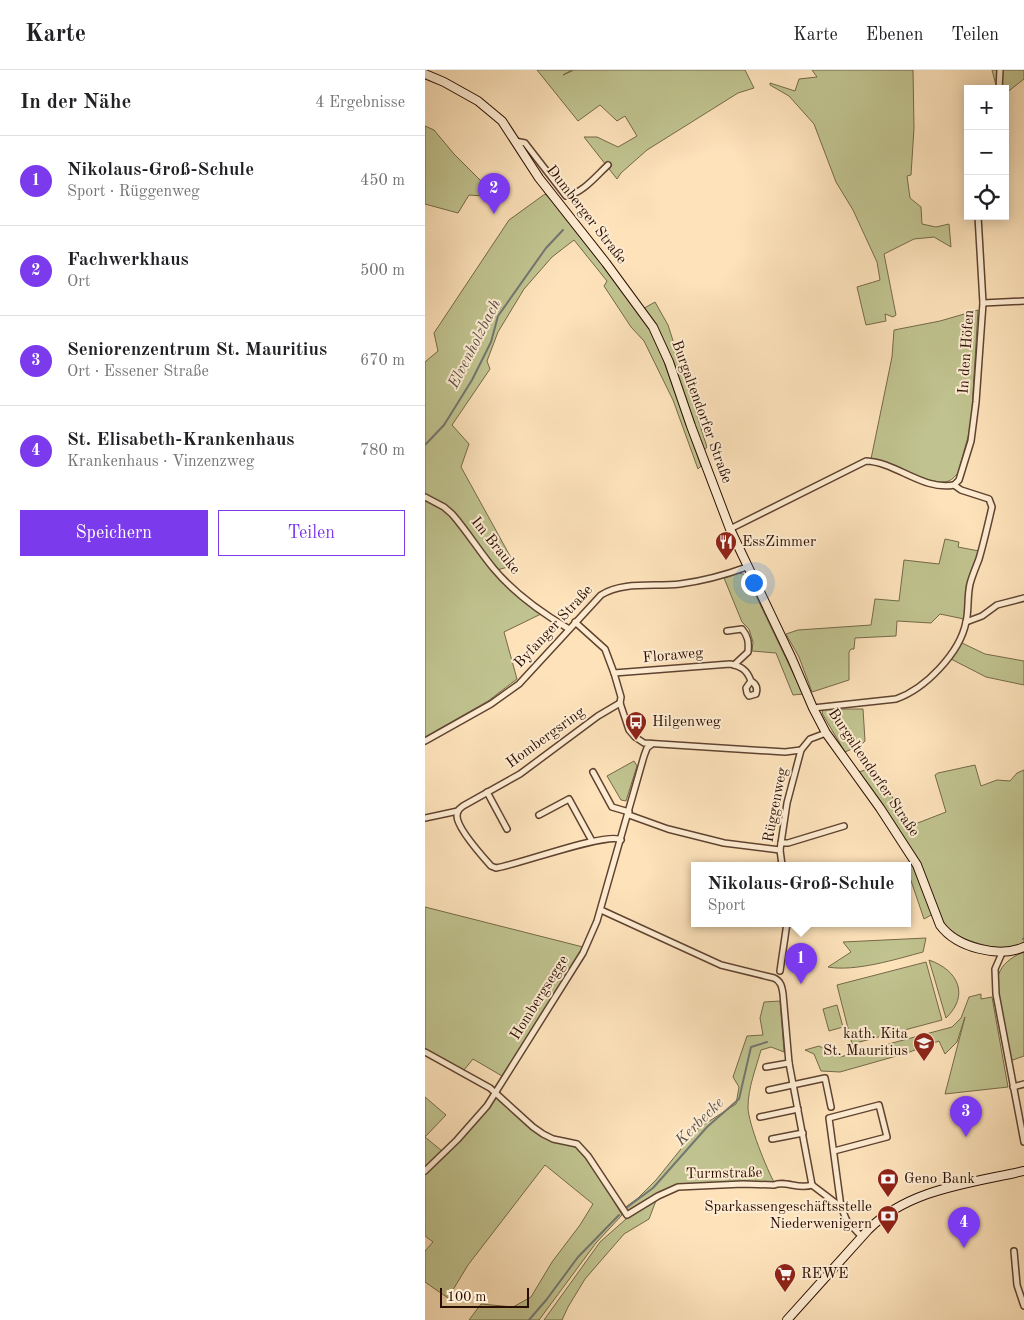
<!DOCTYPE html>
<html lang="de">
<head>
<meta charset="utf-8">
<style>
	body { margin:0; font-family:"Old Standard TT",serif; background:#f6f6f6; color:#202124 }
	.controls { position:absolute; right:15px; top:15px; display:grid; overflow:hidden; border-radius:0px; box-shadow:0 2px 12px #0003 }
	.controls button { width:45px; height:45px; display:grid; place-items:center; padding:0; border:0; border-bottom:1px solid #e0e0e0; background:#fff; color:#202124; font:25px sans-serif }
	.scale { position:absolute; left:15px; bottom:12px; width:89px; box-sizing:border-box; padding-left:5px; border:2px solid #2a0e03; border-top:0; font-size:14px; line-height:18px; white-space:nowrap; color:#2a0e03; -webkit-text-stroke:4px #feecd2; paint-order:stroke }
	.you { position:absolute; left:328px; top:512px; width:18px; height:18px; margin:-12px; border:4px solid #fff; border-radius:50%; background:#1a73e8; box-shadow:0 0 0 8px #1a73e833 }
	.badge { display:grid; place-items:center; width:32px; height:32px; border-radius:50%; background:#7c3aed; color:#fff; font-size:16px; font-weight:700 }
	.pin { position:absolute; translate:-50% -41px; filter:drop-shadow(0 1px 2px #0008) }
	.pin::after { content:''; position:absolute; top:26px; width:18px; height:15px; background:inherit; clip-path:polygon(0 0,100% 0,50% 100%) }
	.popup { position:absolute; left:266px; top:792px; width:220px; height:65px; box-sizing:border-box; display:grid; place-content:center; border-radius:0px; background:#fff; filter:drop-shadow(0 1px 4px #0005); font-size:16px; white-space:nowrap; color:#757577 }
	.popup b { font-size:19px; color:#202124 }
	.popup::after { content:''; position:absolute; left:50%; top:100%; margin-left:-10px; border:10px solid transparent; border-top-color:#fff }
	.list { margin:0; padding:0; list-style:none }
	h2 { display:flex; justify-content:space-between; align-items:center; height:65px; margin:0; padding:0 20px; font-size:21px }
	h2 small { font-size:16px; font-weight:400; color:#757577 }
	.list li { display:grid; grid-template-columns:32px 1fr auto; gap:15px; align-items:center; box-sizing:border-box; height:90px; padding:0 20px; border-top:1px solid #e0e0e0 }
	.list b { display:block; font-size:19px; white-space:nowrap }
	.list p { margin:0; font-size:16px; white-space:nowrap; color:#757577 }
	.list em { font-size:16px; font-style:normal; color:#757577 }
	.actions { display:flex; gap:10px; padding:15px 20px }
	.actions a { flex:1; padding:11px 0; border:1px solid #7c3aed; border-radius:0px; text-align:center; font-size:18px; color:#7c3aed }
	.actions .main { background:#7c3aed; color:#fff }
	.icon { flex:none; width:28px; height:28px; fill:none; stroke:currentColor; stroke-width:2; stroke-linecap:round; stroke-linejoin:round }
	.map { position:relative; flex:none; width:599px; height:1250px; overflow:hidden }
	header { display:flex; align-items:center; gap:30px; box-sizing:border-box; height:70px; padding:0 25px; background:#fff; border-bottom:1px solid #e0e0e0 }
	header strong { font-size:24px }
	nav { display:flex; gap:28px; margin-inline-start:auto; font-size:18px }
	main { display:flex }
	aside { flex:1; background:#fff }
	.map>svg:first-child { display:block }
</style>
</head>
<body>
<header>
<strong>Karte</strong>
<nav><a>Karte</a><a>Ebenen</a><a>Teilen</a></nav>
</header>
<main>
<aside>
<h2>In der Nähe<small>4 Ergebnisse</small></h2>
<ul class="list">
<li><span class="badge">1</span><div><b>Nikolaus-Groß-Schule</b><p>Sport · Rüggenweg</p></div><em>450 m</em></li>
<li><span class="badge">2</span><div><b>Fachwerkhaus</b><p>Ort</p></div><em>500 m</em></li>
<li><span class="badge">3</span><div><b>Seniorenzentrum St. Mauritius</b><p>Ort · Essener Straße</p></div><em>670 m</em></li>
<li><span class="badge">4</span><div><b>St. Elisabeth-Krankenhaus</b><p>Krankenhaus · Vinzenzweg</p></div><em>780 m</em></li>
</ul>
<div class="actions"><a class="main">Speichern</a><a>Teilen</a></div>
</aside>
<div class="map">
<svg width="599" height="1250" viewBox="0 0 599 1250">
	<rect width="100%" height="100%" fill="#fde2ba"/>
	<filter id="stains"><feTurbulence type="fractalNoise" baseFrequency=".004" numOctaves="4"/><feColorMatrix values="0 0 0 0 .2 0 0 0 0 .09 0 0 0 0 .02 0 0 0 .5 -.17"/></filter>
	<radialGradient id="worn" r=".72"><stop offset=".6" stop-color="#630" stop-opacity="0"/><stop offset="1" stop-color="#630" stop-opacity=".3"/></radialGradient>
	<!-- green -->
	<g fill="#c0c38f" stroke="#756849">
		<path d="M112 0H147L138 5 149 0H320L329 18 313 23 222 80 196 103 192 109 159 67H172L193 77 212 66 200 46 192 51 175 35 153 51Z"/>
		<path d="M387 0H488L489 58 486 105 482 106 485 128 496 137 497 154 511 157 524 154 526 177 509 167 489 169 459 184 471 245 468 247 460 244 461 251 441 255 432 217 455 210 452 192 428 140 411 112 389 54 364 26 345 15V13L370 21 374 9 392 7Z"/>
		<path d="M567 0H599V9L580 24V19H572Z"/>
		<path d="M0 56 9 60 29 84 72 127 44 125 33 143 0 134Z"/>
		<path d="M120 124 141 146 227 258 276 396 273 399 248 330 219 271 206 257 179 216 182 211 149 170 127 187 99 219 73 262 62 291 65 299 27 355 44 374 36 397 90 495 72 500 35 450 20 435 0 425V292L13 281 9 263 84 150Z"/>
		<path d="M230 232 243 255 282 377 276 384 245 292 216 240Z"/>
		<path d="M553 240 546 356 533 403C530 406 528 409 524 411 505 417 467 392 446 389L467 287 469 260 515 251Z"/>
		<path d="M0 428 18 437 34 453 68 503 116 544 79 562 92 609 63 631 0 667Z"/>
		<path d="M520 469 534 472 533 477 554 481 543 513 539 549 515 544 506 553 472 551 471 566 430 568 429 579H426L424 582V610L387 622 374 587 361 564 373 560 446 555 450 529 474 531 479 490 514 494Z"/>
		<path d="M314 503 321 505 378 624 368 625 351 583 327 581 328 572 324 559 317 552 299 508Z"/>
		<path d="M537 573 560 584 599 591V615L561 607 526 589Z"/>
		<path d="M400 639H438L440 671 436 675 420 682 398 645 397 642Z"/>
		<path d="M209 691 212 696 201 731 196 730 182 706Z"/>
		<path d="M550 695 556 716 572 710 585 711 592 703 599 700V872C592 876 584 879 577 878 562 877 533 869 523 858 518 853 516 847 513 841L499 849 482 799 492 788 434 702 449 697 485 756 521 742 510 705 513 703Z"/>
		<path d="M0 837 158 877 115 950 77 1006 48 989 39 1000 0 980Z"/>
		<path d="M501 868 498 882C472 889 430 902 403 897L426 882 418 872Z"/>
		<path d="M599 881V986L585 991C582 973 567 916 575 901 580 891 590 886 599 881Z"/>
		<path d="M504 890C533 900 545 925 521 948Z"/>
		<path d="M501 892 517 950 427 974 412 915Z"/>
		<path d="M556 924V929L567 927 583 1017 520 1024 540 947 532 972 520 984 514 971 482 983 415 1002 396 1001 389 984 380 980 394 976 415 987 527 957 536 948 544 927Z"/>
		<path d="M355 931 359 982 346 977 336 980C331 998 323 1018 323 1037 323 1053 342 1100 350 1114L250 1117 202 1145 198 1139 213 1128 231 1110 272 1059 311 1034 314 1017 308 1007 322 966 338 965 335 948 339 932Z"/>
		<path d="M412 935 418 957 404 961 398 939Z"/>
		<path d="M0 1027 21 1045 0 1067 17 1081 0 1097Z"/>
		<path d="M71 1028 107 1059 155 1079 181 1118 197 1145 171 1173 114 1250H44L56 1234 88 1237 106 1227 127 1192 155 1155 168 1134 120 1095 43 1195 23 1228 0 1212V1181L8 1172 0 1166V1105L44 1061Z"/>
		<path d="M232 1128 224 1149 199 1164 160 1209 143 1237 137 1250H119L175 1172 201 1149Z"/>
	</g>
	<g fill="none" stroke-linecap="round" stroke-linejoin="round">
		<!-- stream -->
		<g stroke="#737671" stroke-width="2">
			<path d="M0 375 19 355 47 310 66 272 73 246 121 178 138 160"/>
			<path d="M598 869 599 868"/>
			<path d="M201 1138 228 1118 282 1057 314 1029 326 977 342 972"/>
			<path d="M104 1250 122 1229 153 1187 194 1145"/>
		</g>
		<!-- street casing -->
		<g stroke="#5f4331" stroke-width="8">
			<g id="street">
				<path d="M574 19 575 0"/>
				<path d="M90 71 100 73 141 126C157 124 172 105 183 95"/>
				<path d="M558 233 599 231"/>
				<path d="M0 427 19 437 27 444C42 461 54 481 69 499 89 523 117 543 144 559"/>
				<path d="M305 459 441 391C471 392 498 421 529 415L534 410 546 371 551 332 558 233 553 146"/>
				<path d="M150 552 180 579 189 603 196 627 195 633 204 660 210 667 219 673 360 682 376 680 385 669 401 663"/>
				<path d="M541 552 557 546 572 535 599 528"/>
				<path d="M302 561 317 559C323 566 324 572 323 582L309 595"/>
				<path d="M189 603 305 594C316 596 322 600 326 611L321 618 322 623 324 626 331 624C333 618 331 614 326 611"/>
				<path d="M195 633 173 646 95 704 38 736C34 739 32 741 32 746 32 758 57 786 66 796L71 798C92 795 184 761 196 770"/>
				<path d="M388 638 471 629C500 619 535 583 541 552 544 540 542 527 545 514 547 506 551 497 554 489 559 472 563 454 567 437L564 429 536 420 529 415"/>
				<path d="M0 671 66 634 94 614 176 525C198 511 229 517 255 514 278 511 300 505 322 497"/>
				<path d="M168 702 187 737 204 742"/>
				<path d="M62 722 82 759"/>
				<path d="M114 745 144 729 167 771"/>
				<path d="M204 745 243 759 299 773 355 780"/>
				<path d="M0 748 33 741"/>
				<path d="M356 773H363L419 756"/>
				<path d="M357 795 355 780 362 733 376 680"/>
				<path d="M176 840 296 895 349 908C356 911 357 917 358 924L364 993 387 1115"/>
				<path d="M577 883 570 899 571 924 599 1072"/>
				<path d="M355 901 362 853"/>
				<path d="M0 982 65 1018 108 1057 118 1064 128 1069 152 1074 163 1086 202 1145 233 1126 253 1117 318 1114 349 1115C360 1110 374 1120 387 1115"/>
				<path d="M341 997 364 993"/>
				<path d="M588 1017 599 1014"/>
				<path d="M344 1020 400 1008 406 1037"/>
				<path d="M335 1047 373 1039"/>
				<path d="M347 1069 378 1063"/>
				<path d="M409 1081 462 1067 454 1035 404 1048 416 1137 422 1151 437 1167"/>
				<path d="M0 1101 32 1070 62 1036 158 883 172 851 219 686 222 678 227 674"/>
				<path d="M387 1115 416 1137"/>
				<path d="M589 1181 592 1215 599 1236"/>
			</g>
		</g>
		<!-- secondary casing -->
		<g stroke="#2a0e03" stroke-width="10">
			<g id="secondary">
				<path d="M0 4 19 12 53 31 77 51 114 108 181 193 228 257 244 292 266 356 305 459 367 589 388 638 401 663 455 738 492 795 515 855C532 878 574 888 599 877"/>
				<path d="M362 1250 443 1160C483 1119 546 1113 599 1101"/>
			</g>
		</g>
		<!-- street -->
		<use href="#street" stroke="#feecd2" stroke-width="5"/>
		<!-- secondary -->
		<use href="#secondary" stroke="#feecd2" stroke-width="8"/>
	</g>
	<!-- icons -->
	<defs>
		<g id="restaurant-pin" transform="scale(1.125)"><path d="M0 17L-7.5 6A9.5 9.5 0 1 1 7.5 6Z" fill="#8f2418" stroke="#feecd2"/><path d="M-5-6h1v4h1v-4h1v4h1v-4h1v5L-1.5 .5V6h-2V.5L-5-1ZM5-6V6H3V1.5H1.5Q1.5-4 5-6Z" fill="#fff"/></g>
		<g id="bus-pin" transform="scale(1.125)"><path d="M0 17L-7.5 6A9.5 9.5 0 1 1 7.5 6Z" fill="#8f2418" stroke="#feecd2"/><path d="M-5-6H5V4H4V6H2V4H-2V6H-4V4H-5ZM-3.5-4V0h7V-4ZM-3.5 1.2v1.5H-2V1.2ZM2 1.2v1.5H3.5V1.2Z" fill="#fff"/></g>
		<g id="school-pin" transform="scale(1.125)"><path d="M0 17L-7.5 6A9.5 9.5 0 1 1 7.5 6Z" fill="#8f2418" stroke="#feecd2"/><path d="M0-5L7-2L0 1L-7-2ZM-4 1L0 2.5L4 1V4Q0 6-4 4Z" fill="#fff"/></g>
		<g id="bank-pin" transform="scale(1.125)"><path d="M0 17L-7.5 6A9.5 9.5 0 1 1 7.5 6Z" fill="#8f2418" stroke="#feecd2"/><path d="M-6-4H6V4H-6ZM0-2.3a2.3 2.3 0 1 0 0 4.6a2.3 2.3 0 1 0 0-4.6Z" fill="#fff"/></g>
		<g id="supermarket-pin" transform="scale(1.125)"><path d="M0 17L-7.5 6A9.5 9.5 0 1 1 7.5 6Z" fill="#8f2418" stroke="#feecd2"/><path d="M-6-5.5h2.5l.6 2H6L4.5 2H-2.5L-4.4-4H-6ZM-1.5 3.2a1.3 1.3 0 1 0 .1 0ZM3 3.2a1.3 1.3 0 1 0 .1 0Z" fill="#fff"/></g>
	</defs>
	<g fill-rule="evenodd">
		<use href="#restaurant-pin" x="301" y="472"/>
		<use href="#bus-pin" x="211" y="652"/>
		<use href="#school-pin" x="499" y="973"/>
		<use href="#bank-pin" x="463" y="1109"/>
		<use href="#bank-pin" x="463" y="1146"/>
		<use href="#supermarket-pin" x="360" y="1204"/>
	</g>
	<g text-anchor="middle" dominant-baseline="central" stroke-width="4" stroke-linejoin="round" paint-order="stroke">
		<!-- street labels -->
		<g font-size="15" fill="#2a0e03" stroke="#feecd2">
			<text transform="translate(161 145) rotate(52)">Dumberger Straße</text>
			<text transform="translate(542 282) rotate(-86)">In den Höfen</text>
			<text transform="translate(276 342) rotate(70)">Burgaltendorfer Straße</text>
			<text transform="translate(70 476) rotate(51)">Im Brauke</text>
			<text transform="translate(129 557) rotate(-47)">Byfanger Straße</text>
			<text transform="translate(248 586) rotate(-5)">Floraweg</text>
			<text transform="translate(121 668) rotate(-36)">Hombergsring</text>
			<text transform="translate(448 703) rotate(56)">Burgaltendorfer Straße</text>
			<text transform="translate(351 735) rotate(-79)">Rüggenweg</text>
			<text transform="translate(115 928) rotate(-58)">Hombergsegge</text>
			<text transform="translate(299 1104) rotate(-1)">Turmstraße</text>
		</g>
		<!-- poi labels -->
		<g font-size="15" fill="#2a0e03" stroke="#feecd2" text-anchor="start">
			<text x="317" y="472">EssZimmer</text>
			<text x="227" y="652">Hilgenweg</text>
			<text x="483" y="964" text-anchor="end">kath. Kita<tspan x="483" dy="17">St. Mauritius</tspan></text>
			<text x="479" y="1109">Geno Bank</text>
			<text x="447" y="1137" text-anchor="end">Sparkassengeschäftsstelle<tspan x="447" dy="17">Niederwenigern</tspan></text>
			<text x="376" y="1204">REWE</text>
		</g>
		<!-- water labels -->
		<g font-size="16" font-style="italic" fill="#5b534d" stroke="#feecd2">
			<text transform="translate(50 274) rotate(-63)">Elvenholzbach</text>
			<text transform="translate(275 1052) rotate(-45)">Kerbecke</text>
		</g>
	</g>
	<rect width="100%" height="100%" filter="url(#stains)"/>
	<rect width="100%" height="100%" fill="url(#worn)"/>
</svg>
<div class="controls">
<button>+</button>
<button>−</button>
<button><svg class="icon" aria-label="locate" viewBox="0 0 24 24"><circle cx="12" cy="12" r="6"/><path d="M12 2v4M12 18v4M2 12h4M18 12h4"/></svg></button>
</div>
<div class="scale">100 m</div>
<div class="you"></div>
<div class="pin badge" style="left:376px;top:914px">1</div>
<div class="popup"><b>Nikolaus-Groß-Schule</b>Sport</div>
<div class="pin badge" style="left:69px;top:144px">2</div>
<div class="pin badge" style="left:541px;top:1067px">3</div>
<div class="pin badge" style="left:539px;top:1178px">4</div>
</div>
</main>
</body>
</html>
